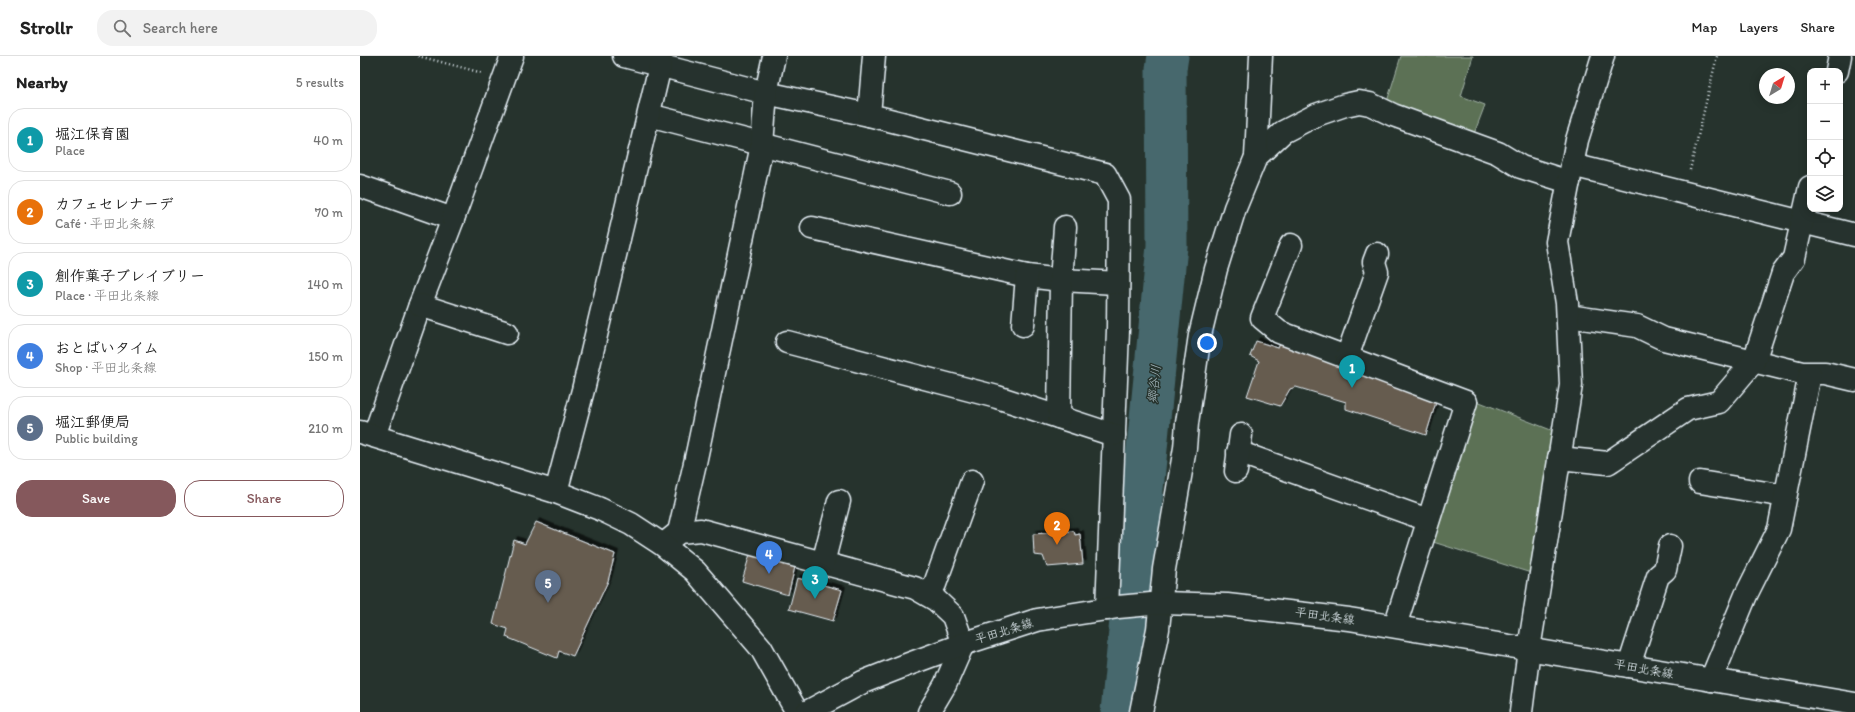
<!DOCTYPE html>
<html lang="en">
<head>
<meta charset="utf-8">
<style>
	body { margin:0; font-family:Itim,"Klee One",sans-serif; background:#f2f2f2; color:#222 }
	.controls { position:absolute; right:12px; top:12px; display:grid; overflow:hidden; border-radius:8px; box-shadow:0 2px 10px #0003 }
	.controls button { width:36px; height:36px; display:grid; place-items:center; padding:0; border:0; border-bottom:1px solid #e0e0e0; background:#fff; color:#222; font:20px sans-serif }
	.compass { position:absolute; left:1399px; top:12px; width:36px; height:36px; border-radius:50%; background:#fff; box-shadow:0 2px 10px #0003; rotate:38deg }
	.you { position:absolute; left:847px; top:287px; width:14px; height:14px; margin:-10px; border:3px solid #fff; border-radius:50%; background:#1a73e8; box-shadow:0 0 0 6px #1a73e833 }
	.badge { display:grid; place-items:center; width:26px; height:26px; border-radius:50%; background:#85585c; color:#fff; font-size:13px; font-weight:700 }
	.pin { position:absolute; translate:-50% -33px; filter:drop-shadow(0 1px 2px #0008) }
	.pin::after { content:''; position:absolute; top:21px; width:14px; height:12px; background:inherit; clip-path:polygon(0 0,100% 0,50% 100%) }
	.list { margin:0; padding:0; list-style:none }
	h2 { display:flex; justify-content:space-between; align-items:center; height:52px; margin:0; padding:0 16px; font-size:17px }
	h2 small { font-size:13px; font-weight:400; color:#767676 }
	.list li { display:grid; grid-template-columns:26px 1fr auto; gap:12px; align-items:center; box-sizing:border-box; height:64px; margin:0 8px 8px; padding:0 8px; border:1px solid #e0e0e0; border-radius:16px }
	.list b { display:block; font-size:15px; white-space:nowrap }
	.list p { margin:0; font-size:13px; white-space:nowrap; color:#767676 }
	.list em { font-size:13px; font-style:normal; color:#767676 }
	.actions { display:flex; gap:8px; padding:12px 16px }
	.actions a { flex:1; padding:9px 0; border:1px solid #85585c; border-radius:16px; text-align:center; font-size:14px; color:#85585c }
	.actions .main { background:#85585c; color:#fff }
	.icon { flex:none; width:22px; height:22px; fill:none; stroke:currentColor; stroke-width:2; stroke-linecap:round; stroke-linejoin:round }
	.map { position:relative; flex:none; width:1495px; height:656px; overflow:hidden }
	header { display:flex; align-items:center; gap:24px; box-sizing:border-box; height:56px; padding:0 20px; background:#fff; border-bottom:1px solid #e0e0e0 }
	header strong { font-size:19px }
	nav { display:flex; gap:22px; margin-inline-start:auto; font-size:14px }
	.search { width:280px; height:36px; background:#f2f2f2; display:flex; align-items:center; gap:10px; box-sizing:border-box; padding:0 14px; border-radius:16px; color:#767676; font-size:15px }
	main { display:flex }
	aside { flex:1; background:#fff }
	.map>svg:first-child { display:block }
</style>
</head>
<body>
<header>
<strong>Strollr</strong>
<div class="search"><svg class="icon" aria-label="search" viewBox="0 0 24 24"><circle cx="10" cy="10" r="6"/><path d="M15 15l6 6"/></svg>Search here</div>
<nav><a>Map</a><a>Layers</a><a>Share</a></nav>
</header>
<main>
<aside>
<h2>Nearby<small>5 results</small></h2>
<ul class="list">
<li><span class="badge" style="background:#0f9aa8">1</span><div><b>堀江保育園</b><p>Place</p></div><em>40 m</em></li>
<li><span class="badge" style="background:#e8710a">2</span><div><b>カフェセレナーデ</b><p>Café · 平田北条線</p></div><em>70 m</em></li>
<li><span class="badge" style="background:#0f9aa8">3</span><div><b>創作菓子ブレイブリー</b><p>Place · 平田北条線</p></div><em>140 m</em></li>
<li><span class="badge" style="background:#3f7fe0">4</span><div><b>おとばいタイム</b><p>Shop · 平田北条線</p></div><em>150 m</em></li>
<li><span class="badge" style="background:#5c6f8a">5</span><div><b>堀江郵便局</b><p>Public building</p></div><em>210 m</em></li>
</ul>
<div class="actions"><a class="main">Save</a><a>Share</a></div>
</aside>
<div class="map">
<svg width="1495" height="656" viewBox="0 0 1495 656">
	<defs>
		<filter id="shadow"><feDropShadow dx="3.5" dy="-3.5" stdDeviation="0" flood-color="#0009"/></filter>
	</defs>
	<rect width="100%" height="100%" fill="#26332d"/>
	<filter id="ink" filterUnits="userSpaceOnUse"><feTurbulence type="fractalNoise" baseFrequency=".025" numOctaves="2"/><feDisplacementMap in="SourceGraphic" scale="8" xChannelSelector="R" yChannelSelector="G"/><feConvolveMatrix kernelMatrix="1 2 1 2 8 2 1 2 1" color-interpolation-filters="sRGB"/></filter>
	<g filter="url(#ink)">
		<!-- green -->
		<g fill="#5b7155" stroke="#a2b1a6">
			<path d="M1041 0H1113L1101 40 1125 49 1112 83 1026 49Z"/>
			<path d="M1117 345 1196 376 1171 517 1070 485Z"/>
		</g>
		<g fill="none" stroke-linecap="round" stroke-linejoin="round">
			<!-- river -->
			<path stroke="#46686d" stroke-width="41" d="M761 656 807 190 806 13 808 0"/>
		</g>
		<!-- building -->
		<g fill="#665c50" stroke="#e8f1f8" filter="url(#shadow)">
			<path d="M896 285 918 292 921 286 1077 343 1066 379 986 353V346L936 331 930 333 920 350 887 340 899 305 890 300Z"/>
			<path d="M176 466 255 498 248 525 213 600 199 595 197 602 146 581 148 573 133 568 154 484 165 488Z"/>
			<path d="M714 475 715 479 720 478 723 508 687 511 683 500 674 499 673 478Z"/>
			<path d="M390 498 435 511 428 539 382 525Z"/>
			<path d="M437 522 482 534 473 565 429 553Z"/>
		</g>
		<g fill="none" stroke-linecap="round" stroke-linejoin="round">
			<!-- minor casing -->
			<g stroke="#e8f1f8" stroke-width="25">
				<g id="minor">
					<path d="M264 0 406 37 509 59"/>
					<path d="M514 0 509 59 745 118 759 144 758 274 747 553"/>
					<path d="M1477 15 1480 0"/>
					<path d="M289 59 590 137"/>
					<path d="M896 101 923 76 956 59 985 49 999 46 1010 48 1033 59 1138 97 1161 111 1209 126"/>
					<path d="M1212 109 1495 179"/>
					<path d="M0 130 93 163 60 249 14 380"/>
					<path d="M93 163 152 0"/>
					<path d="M452 172 667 220 701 224 758 227"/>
					<path d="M931 189 902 262 919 276 1106 346 1035 570"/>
					<path d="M60 249 147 277"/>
					<path d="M1208 260 1277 270 1304 283 1442 317H1465L1495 324"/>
					<path d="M663 269 667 220"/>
					<path d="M427 286 637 341 754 379"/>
					<path d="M987 301 1017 216 1014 206 1017 198"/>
					<path d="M699 361 701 224 705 171"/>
					<path d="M878 396 1068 464"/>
					<path d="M1199 402 1248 407 1328 353 1359 346 1394 305 1423 217 1434 202 1450 131"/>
					<path d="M876 415 881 379"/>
					<path d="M1340 426 1425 440"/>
					<path d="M196 436 223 334 300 10"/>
					<path d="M319 476 335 407 402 89 406 37 414 0"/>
					<path d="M309 484 319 476 341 474 555 532 576 544 593 560 603 588 585 629 569 656"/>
					<path d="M463 507 479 445"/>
					<path d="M568 539 575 528 612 425"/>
					<path d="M1269 610 1298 520 1305 514 1310 490"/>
					<path d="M1351 624 1386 539 1419 473 1450 318"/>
					<path d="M781 656 798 573 804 513 825 392 827 367 840 279 856 213 875 152 896 101 901 0"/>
					<path d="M1161 656 1169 593 1211 329 1207 247 1197 186 1217 84 1243 0"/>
				</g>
			</g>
			<!-- tertiary casing -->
			<g stroke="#e8f1f8" stroke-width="25">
				<path id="tertiary" d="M0 376 196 436 240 453 271 468 303 489 335 515 401 592 437 656"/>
			</g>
			<!-- secondary casing -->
			<g stroke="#e8f1f8" stroke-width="25">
				<path id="secondary" d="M447 656 503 626 549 608 603 588 677 564 758 551 802 547 867 549 989 563 1495 648"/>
			</g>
			<!-- path -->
			<g stroke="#e8f1f8" stroke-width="2.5" stroke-dasharray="1 3" stroke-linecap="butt">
				<path d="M58 0 123 17"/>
				<path d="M1330 114 1357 0"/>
			</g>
			<!-- minor -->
			<use href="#minor" stroke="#26332d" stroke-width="22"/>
			<!-- tertiary -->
			<use href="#tertiary" stroke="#26332d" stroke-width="22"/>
			<!-- secondary -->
			<use href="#secondary" stroke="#26332d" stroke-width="22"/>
		</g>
	</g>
	<g text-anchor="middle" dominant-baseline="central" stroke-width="3" stroke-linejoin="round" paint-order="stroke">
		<!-- street labels -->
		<g font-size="12" fill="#e8f1f8" stroke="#26332d">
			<text transform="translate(965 560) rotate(8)">平田北条線</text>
			<text transform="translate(644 575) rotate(-17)">平田北条線</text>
			<text transform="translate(1284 613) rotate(10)">平田北条線</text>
		</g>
		<!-- water labels -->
		<g font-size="13" font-style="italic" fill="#a7bac0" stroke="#26332d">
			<text transform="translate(794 328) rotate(-84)">郷谷川</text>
		</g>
	</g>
</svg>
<div class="controls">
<button>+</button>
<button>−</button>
<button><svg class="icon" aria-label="locate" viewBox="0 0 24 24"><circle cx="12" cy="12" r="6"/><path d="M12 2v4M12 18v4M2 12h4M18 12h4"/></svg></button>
<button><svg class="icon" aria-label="layers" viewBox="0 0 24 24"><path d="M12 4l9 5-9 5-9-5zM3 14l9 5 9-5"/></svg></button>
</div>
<svg class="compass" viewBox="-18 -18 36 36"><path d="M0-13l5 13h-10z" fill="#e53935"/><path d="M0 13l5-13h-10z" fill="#767676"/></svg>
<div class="you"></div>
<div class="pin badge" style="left:992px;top:332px;background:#0f9aa8">1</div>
<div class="pin badge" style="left:697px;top:489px;background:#e8710a">2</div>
<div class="pin badge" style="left:455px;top:543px;background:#0f9aa8">3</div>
<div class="pin badge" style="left:409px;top:518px;background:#3f7fe0">4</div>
<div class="pin badge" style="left:188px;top:547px;background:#5c6f8a">5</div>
</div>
</main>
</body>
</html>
